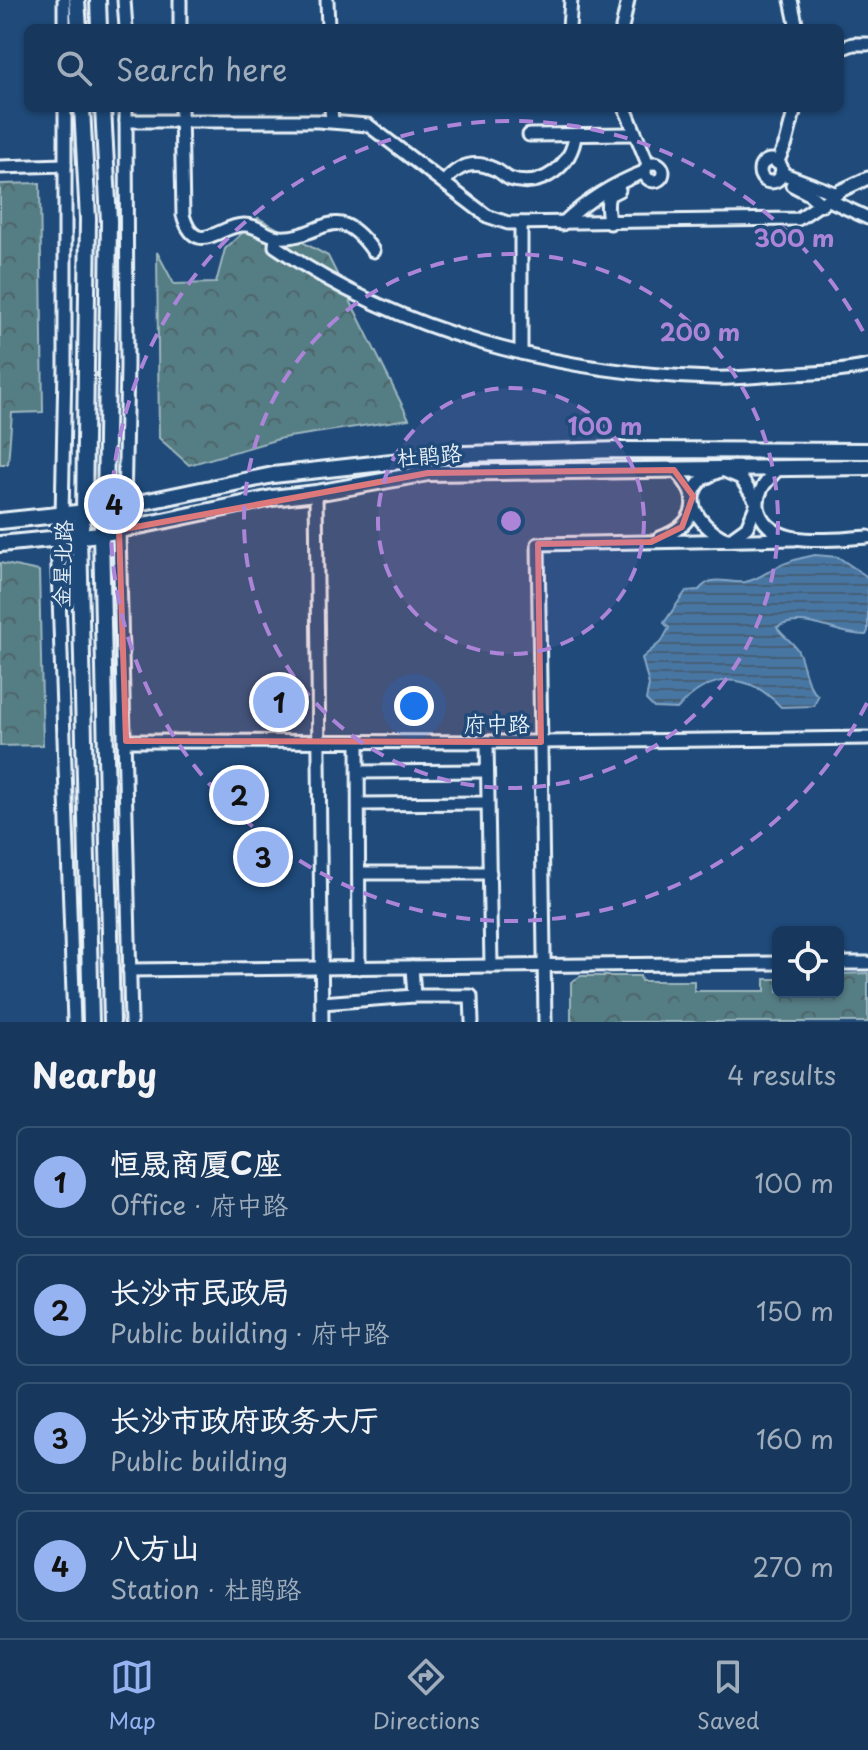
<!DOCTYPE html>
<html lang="en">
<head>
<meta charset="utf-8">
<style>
	body { margin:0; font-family:"Playpen Sans","LXGW WenKai TC",sans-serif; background:#203f62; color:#f1f3f6 }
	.controls { position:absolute; right:24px; bottom:24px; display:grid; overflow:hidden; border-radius:12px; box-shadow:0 2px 6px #0004 }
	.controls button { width:72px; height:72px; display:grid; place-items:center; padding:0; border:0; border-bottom:2px solid #365272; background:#17385c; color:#f1f3f6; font:40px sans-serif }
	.you { position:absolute; left:414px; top:706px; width:28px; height:28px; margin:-20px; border:6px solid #fff; border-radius:50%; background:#1a73e8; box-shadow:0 0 0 12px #1a73e833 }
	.badge { display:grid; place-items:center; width:52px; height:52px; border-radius:50%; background:#95b2f1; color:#111; font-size:26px; font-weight:700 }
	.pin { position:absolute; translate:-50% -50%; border:4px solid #fff; box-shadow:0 2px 8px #0006 }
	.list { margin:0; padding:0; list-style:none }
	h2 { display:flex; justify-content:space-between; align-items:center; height:104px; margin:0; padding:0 32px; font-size:34px }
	h2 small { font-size:26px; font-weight:400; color:#9eacbb }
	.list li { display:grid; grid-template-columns:52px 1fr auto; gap:24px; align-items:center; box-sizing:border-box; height:112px; margin:0 16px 16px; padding:0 16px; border:2px solid #365272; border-radius:12px }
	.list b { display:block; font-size:30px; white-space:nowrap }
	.list p { margin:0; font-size:26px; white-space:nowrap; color:#9eacbb }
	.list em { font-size:26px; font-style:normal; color:#9eacbb }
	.icon { flex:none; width:44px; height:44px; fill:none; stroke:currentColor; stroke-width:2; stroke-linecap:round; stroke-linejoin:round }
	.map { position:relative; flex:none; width:868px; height:1022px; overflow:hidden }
	.search { position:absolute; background:#17385c; box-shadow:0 2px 6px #0004; left:24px; right:24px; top:24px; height:88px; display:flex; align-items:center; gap:20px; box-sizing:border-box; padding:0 28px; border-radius:12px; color:#9eacbb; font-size:30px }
	.sheet { height:616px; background:#17385c }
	nav { display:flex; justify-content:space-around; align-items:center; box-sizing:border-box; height:112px; border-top:2px solid #365272; background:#17385c; font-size:22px; color:#9eacbb }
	nav a { display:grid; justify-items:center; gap:4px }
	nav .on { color:#95b2f1 }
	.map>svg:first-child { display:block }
</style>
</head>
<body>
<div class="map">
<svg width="868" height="1022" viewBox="0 0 868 1022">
	<defs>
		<pattern id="forest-crowns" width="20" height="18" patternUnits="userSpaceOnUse" patternTransform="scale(2)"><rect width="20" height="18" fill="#547d84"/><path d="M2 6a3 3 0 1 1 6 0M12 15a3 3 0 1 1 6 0" fill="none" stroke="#4e656a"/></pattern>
		<pattern id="water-rules" width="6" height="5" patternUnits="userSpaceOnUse" patternTransform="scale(2)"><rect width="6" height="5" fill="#4676a3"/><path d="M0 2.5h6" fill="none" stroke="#465f76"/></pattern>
	</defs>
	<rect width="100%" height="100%" fill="#1f4a7a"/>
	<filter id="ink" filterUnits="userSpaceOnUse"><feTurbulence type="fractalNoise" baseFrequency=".0125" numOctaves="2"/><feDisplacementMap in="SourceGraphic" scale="16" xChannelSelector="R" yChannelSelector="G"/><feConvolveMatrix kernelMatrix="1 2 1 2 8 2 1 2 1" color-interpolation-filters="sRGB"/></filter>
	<g filter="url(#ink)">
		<!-- forest -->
		<g fill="url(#forest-crowns)" stroke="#9eb7be" stroke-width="2">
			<path d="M40 183 43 412 12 413 8 464H0V184Z"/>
			<path d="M258 218 328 256 409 419 282 438 189 465 159 438 157 252 174 284 216 283 225 249Z"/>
			<path d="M0 563 39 571 43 745 0 746Z"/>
			<path d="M868 973V1022H571V982L581 976H640L641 981H694V991H765V979H778V992H838V974Z"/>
		</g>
		<!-- water -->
		<path fill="url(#water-rules)" stroke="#87a7c5" stroke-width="2" d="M815 555 838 557 866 576 868 580V631L866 635C836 636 808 612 777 627 782 637 795 642 799 653 805 668 805 684 818 696L814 706 781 707C747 671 710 672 677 709L654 708 646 700 649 685 642 658 662 641 669 628 664 623 686 591 699 590C713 573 727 584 745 582 756 580 764 574 773 569 787 561 801 558 815 555Z"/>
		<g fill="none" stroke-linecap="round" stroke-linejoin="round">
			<!-- minor casing -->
			<g stroke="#e8f1f8" stroke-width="17">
				<g id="minor">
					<path d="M64 0V28"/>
					<path d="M124 0 126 28"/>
					<path d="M180 0V28"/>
					<path d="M327 0 328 28"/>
					<path d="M791 0 797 28"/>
					<path d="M569 28 571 0"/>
					<path d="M622 28 628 0"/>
					<path d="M840 49 853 44H868"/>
					<path d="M65 108V367L62 516 57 540 74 1022"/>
					<path d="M126 108 127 366 124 506 119 530 131 1022"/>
					<path d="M181 108 183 215C196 259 220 225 243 225 256 224 266 236 279 237 321 240 335 197 373 251"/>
					<path d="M331 108 332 121"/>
					<path d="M625 108 648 164"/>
					<path d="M126 121H318L368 125 487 216 508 223 798 219 840 191 868 178"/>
					<path d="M529 135 635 134"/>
					<circle cx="771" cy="171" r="11"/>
					<circle cx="654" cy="172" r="9"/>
					<path d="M777 163 786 143 795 108"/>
					<path d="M0 167 65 165"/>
					<path d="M781 173 837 194"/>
					<path d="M444 182C458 166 473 159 494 169 500 171 505 177 510 179 541 190 573 165 575 135"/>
					<path d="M792 185 809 194 822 205"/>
					<path d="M829 200 868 218"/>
					<path d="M521 223V353"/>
					<path d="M610 223C607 213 606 205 609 195L619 190"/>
					<path d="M562 224C587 200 613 184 644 172"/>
					<path d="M276 237 275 246C401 334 559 373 711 378 733 379 756 376 778 375 808 373 838 373 868 366"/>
					<path d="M779 468C767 480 754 493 759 511 772 551 836 538 868 537"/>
					<path d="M722 470 741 478 757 503 747 527 729 540C709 534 679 505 700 482 704 477 716 473 722 470Z"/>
					<path d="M316 493 322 1022"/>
					<path d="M660 538C697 524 704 497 674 470"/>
					<path d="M126 741 541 742 868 738"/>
					<path d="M358 742 359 968"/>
					<path d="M487 742 491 966"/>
					<path d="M359 772 487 771"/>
					<path d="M359 804 487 803"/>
					<path d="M360 873H490"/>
					<path d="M838 963H868"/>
					<path d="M412 967 414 996"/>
					<path d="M129 970 778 963"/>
					<path d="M322 1003 414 996H471L472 1022"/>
					<path d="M545 1022 538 544 795 539"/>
				</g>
			</g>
			<!-- major casing -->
			<g stroke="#e8f1f8" stroke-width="20">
				<g id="major">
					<path d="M77 0 79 28"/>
					<path d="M98 0 99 28"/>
					<path d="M82 108 88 219 84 513 79 536 91 1022"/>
					<path d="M103 108 109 221 105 510 101 534 112 1022"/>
					<path d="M0 521 105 510 273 475 465 454 621 450 868 451"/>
					<path d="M0 544 101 534 272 498 316 493 428 473 868 467"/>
				</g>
			</g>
			<!-- minor -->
			<use href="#minor" stroke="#1f4a7a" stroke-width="11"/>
			<!-- major -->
			<use href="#major" stroke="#1f4a7a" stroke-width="14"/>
		</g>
	</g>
	<!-- marked area -->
	<path fill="#dd787b" fill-opacity="0.2" stroke="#dd787b" stroke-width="6" stroke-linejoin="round" d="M674 470 693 496 682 527 651 542 538 544 541 742 126 741 119 530 428 473Z"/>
	<!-- distance rings -->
	<circle cx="511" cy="521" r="133" fill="#ac85d9" fill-opacity=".12"/>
	<g fill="none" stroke="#ac85d9" stroke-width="4" stroke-dasharray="14 10">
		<circle cx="511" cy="521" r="133"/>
		<circle cx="511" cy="521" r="267"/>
		<path d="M867 703A400 400 0 1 1 867 339"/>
	</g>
	<g text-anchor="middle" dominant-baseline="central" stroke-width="7" stroke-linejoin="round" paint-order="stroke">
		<!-- street labels -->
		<g font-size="22" fill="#e8f1f8" stroke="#1f4a7a">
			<text transform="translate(429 454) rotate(-5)">杜鹃路</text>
			<text transform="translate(61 564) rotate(-88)">金星北路</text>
			<text x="497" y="722">府中路</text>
		</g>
	</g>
	<circle cx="511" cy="521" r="12" fill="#ac85d9" stroke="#1f4a7a" stroke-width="4"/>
	<g font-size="24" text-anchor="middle" font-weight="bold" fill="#ac85d9" stroke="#1f4a7a" stroke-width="7" stroke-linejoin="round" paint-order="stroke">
		<text x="794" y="247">300 m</text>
		<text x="700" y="341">200 m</text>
		<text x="605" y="435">100 m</text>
	</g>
</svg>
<div class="controls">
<button><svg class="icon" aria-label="locate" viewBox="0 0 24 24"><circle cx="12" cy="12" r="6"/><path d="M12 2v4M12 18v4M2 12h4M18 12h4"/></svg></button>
</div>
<div class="you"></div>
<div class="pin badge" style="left:279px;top:702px">1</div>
<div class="pin badge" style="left:239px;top:795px">2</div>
<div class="pin badge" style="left:263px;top:857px">3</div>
<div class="pin badge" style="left:114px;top:504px">4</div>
<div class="search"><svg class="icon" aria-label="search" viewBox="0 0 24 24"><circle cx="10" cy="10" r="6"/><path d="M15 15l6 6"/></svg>Search here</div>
</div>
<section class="sheet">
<h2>Nearby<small>4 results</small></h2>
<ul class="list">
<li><span class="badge">1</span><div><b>恒晟商厦C座</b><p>Office · 府中路</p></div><em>100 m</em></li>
<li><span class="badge">2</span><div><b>长沙市民政局</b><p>Public building · 府中路</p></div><em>150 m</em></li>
<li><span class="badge">3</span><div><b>长沙市政府政务大厅</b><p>Public building</p></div><em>160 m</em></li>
<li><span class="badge">4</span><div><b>八方山</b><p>Station · 杜鹃路</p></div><em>270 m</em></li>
</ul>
</section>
<nav>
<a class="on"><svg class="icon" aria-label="map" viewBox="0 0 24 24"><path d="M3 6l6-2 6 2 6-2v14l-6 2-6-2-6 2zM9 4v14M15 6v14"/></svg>Map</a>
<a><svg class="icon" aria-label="directions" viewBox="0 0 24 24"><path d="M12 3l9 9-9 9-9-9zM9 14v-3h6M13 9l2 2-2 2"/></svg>Directions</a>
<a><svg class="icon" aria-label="saved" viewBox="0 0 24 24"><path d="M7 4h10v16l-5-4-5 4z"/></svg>Saved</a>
</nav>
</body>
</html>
